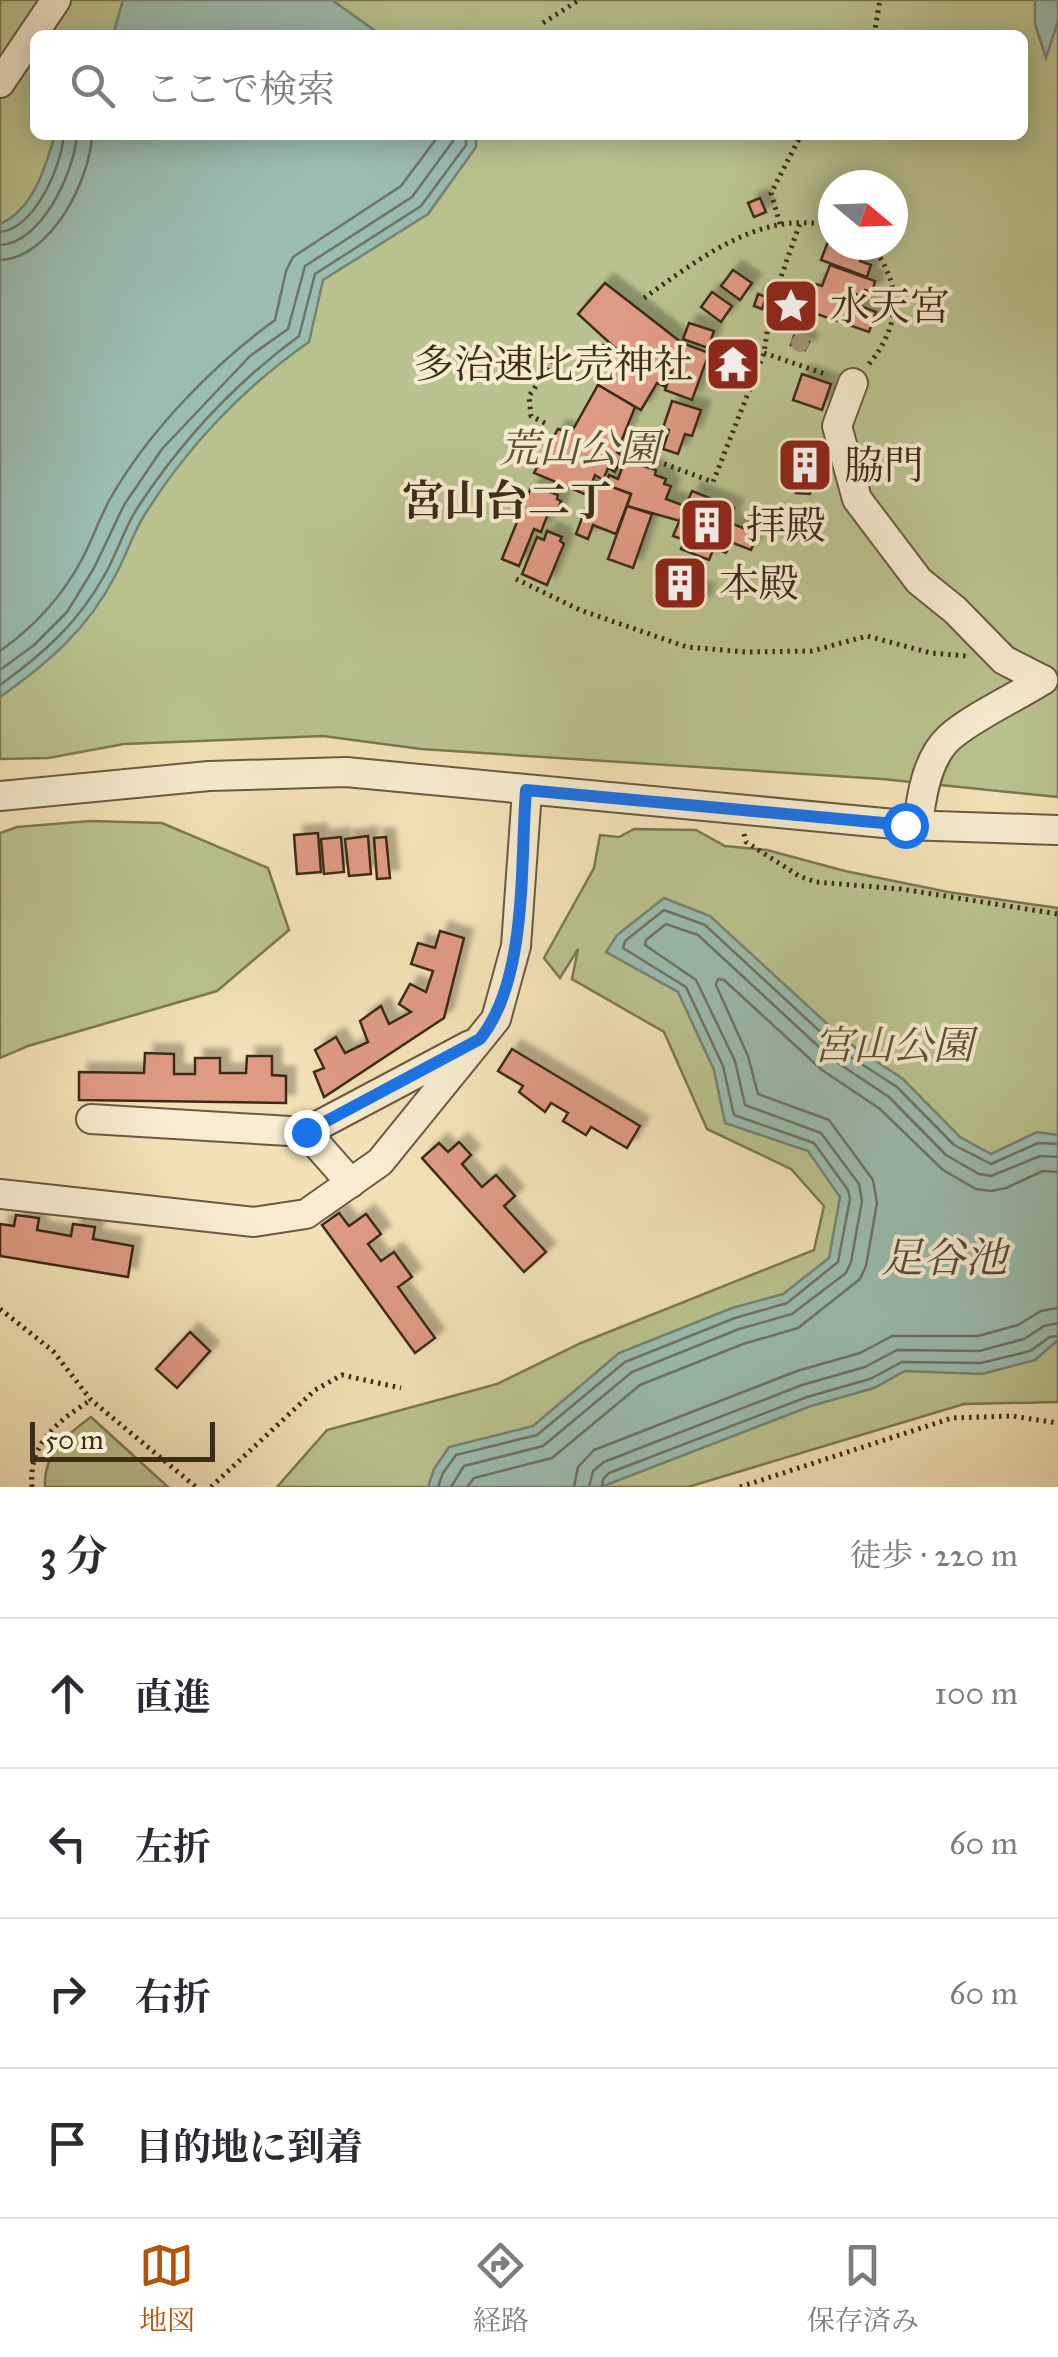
<!DOCTYPE html>
<html lang="ja">
<head>
<meta charset="utf-8">
<style>
	body { margin:0; font-family:"IM FELL Great Primer","Noto Serif JP",serif; background:#f2f2f3; color:#2b2b33 }
	.compass { position:absolute; left:818px; top:170px; width:90px; height:90px; border-radius:50%; background:#fff; box-shadow:0 5px 25px #0003; rotate:109deg }
	.scale { position:absolute; left:30px; bottom:25px; width:185px; box-sizing:border-box; padding-left:10px; border:5px solid #3d2c18; border-top:0; font-size:28px; line-height:35px; white-space:nowrap; color:#3d2c18; -webkit-text-stroke:8px #f7ecd0; paint-order:stroke }
	.stop { position:absolute; width:30px; height:30px; margin:-22px; border:8px solid #1a73e8; border-radius:50%; background:#fff }
	.stop.end { background:#1a73e8; border-color:#fff; box-shadow:0 2px 10px #0008 }
	.list { margin:0; padding:0; list-style:none }
	h2 { display:flex; justify-content:space-between; align-items:center; height:130px; margin:0; padding:0 40px; font-size:42px }
	h2 small { font-size:32px; font-weight:400; color:#7c7c81 }
	.list li { display:grid; grid-template-columns:65px 1fr auto; gap:30px; align-items:center; box-sizing:border-box; height:150px; padding:0 40px; border-top:2px solid #e1e1e2 }
	.list b { display:block; font-size:38px; white-space:nowrap }
	.list em { font-size:32px; font-style:normal; color:#7c7c81 }
	.icon { flex:none; width:55px; height:55px; fill:none; stroke:currentColor; stroke-width:2; stroke-linecap:round; stroke-linejoin:round }
	.map { position:relative; flex:none; width:1058px; height:1487px; overflow:hidden }
	.search { position:absolute; background:#fff; box-shadow:0 5px 25px #0003; left:30px; right:30px; top:30px; height:110px; display:flex; align-items:center; gap:25px; box-sizing:border-box; padding:0 35px; border-radius:15px; color:#7c7c81; font-size:38px }
	.sheet { height:730px; background:#fff }
	nav { display:flex; justify-content:space-around; align-items:center; box-sizing:border-box; height:140px; border-top:2px solid #e1e1e2; background:#fff; font-size:28px; color:#7c7c81 }
	nav a { display:grid; justify-items:center; gap:5px }
	nav .on { color:#b45309 }
	.map>svg:first-child { display:block }
</style>
</head>
<body>
<div class="map">
<svg width="1058" height="1487" viewBox="0 0 1058 1487">
	<defs>
		<filter id="shadow"><feDropShadow dx="9" dy="-9" stdDeviation="2.5" flood-color="#0004"/></filter>
	</defs>
	<rect width="100%" height="100%" fill="#f3e2b7"/>
	<filter id="stains"><feTurbulence type="fractalNoise" baseFrequency=".002" numOctaves="4"/><feColorMatrix values="0 0 0 0 .2 0 0 0 0 .09 0 0 0 0 .02 0 0 0 .5 -.17"/></filter>
	<radialGradient id="worn" r=".72"><stop offset=".6" stop-color="#630" stop-opacity="0"/><stop offset="1" stop-color="#630" stop-opacity=".3"/></radialGradient>
	<!-- green -->
	<g fill="#bac38f" stroke="#7c7854" stroke-width="2.5" fill-rule="evenodd">
		<path d="M0 0H1058V797L882 779 421 749 323 736 124 744 48 758 0 759ZM35 35H1023V135H35ZM833 185H893V245H833Z"/>
		<path d="M90 821 162 823 268 868 289 930 217 991 28 1046 0 1058V833L17 827Z"/>
		<path d="M634 829 696 830 725 846 767 850 845 871 948 892 1058 908V1402L964 1404 688 1487H277L327 1430 497 1384 581 1343 814 1250 824 1206 791 1169 707 1129 664 1032 572 979 578 949 560 978 544 958 594 868 600 835 619 837Z"/>
		<path d="M91 1417 168 1487H45C43 1454 66 1435 91 1417Z"/>
	</g>
	<!-- water -->
	<g fill="#9bbdb0" stroke="#758373" stroke-width="2.5">
		<path d="M123 0H332L381 35H113Z"/>
		<path d="M1035 0H1058V21L1046 58 1035 24Z"/>
		<path d="M55 135H476V147L428 214 323 280 309 342C244 387 187 447 145 514 133 533 126 556 115 576 88 629 48 663 0 697V224C34 209 45 167 55 135Z"/>
		<path d="M664 898 710 916 847 1042 903 1079 960 1137 991 1154 1037 1132 1058 1135V1340L1035 1360 982 1374 905 1371 874 1388 811 1406 601 1487H428L434 1469 449 1447 533 1426 619 1353 732 1308 783 1294 829 1258 840 1197 808 1151 725 1123 714 1070 678 992 606 952 617 935Z"/>
	</g>
	<g fill="none" stroke-linecap="round" stroke-linejoin="round">
		<!-- shore -->
		<g stroke="#6c7464" stroke-width="2.5">
			<path d="M0 232C35 228 61 167 64 135"/>
			<path d="M0 245C42 243 74 172 77 135"/>
			<path d="M0 260C51 258 90 180 92 135"/>
			<path d="M0 651C34 627 61 598 81 561 92 541 99 519 110 499 148 432 213 365 275 320L286 271 293 257 401 186 439 135"/>
			<path d="M0 670 34 645 67 612 94 568 124 505 162 449 250 356 288 329 305 266 412 197 453 141 454 135"/>
			<path d="M0 685C43 654 78 623 104 576 117 554 124 528 138 507 182 440 235 383 299 336L315 274 421 206 466 145V135"/>
			<path d="M438 1487 443 1473 456 1455 537 1435 625 1362 735 1318 787 1303 838 1262 850 1199 848 1190 814 1143 734 1115 723 1066 686 987 623 948 625 941 664 910 705 925 840 1050 897 1087 954 1145 991 1164 1038 1143 1058 1144"/>
			<path d="M451 1487 464 1466 543 1446 632 1372 739 1329 792 1314 846 1273 851 1262 862 1201 859 1184 821 1133 745 1105 735 1061 696 980 645 945 646 940 666 924 698 935 832 1059 889 1097 946 1155 979 1174 991 1176 1040 1156 1058 1157"/>
			<path d="M467 1487 474 1478 552 1458 640 1385 743 1344 798 1328 860 1279 866 1266 877 1203 873 1180 829 1120 758 1094 748 1056 716 985 718 979 724 980 822 1070 880 1109 943 1170 976 1189 991 1191 1006 1188 1043 1171 1058 1172"/>
			<path d="M574 1487 578 1467 594 1450 797 1371 860 1353 892 1336H978L1018 1325 1041 1311 1058 1308"/>
			<path d="M589 1487 593 1471 604 1462 802 1385 865 1367 897 1350 979 1351 1024 1339 1044 1326 1058 1323"/>
			<path d="M602 1487 603 1479 609 1473 807 1397 870 1379 902 1362 981 1363 1030 1351 1050 1337 1058 1336"/>
		</g>
	</g>
	<!-- building -->
	<g fill="#df9a83" stroke="#3d2c18" stroke-width="2.5" filter="url(#shadow)">
		<path d="M760 198 766 212 754 217 748 203Z"/>
		<path d="M829 239 833 240V245H847L864 251 860 261 871 265 867 277 821 260Z"/>
		<path d="M830 265 875 281 872 292 865 290 863 297 853 293 850 302 876 312 869 332 811 312 815 302 810 300 816 284 822 286Z"/>
		<path d="M733 270 752 283 740 300 721 286Z"/>
		<path d="M605 283 682 343 666 387 657 383 641 410 598 385 603 376 611 378 624 356 578 314Z"/>
		<path d="M712 292 732 306 721 322 701 307Z"/>
		<path d="M758 294 766 297 762 309 754 306Z"/>
		<path d="M689 323 714 331 708 348 683 339Z"/>
		<path d="M794 336 809 342 805 350 791 345Z"/>
		<path d="M682 343 709 353 692 400 665 390Z"/>
		<path d="M802 374 831 384 822 410 793 400Z"/>
		<path d="M598 385 635 407 617 452 622 456 615 472 608 468 603 480 595 475 587 495 534 473 558 429 571 433Z"/>
		<path d="M672 401 701 410 692 436 685 434 678 454 663 449 669 430 663 428Z"/>
		<path d="M799 454 813 455 810 494 796 493Z"/>
		<path d="M625 460 656 470 655 475 666 479 664 484 671 486 666 499 685 506 680 521 627 506 631 494 606 485 609 475 618 479Z"/>
		<path d="M596 481 631 494 616 534 593 525 588 539 576 534Z"/>
		<path d="M532 485 558 495 557 499 561 501 556 514 549 511 541 532 534 529 519 566 502 559Z"/>
		<path d="M692 491 734 508 728 522 758 534 751 550 731 542 726 553 714 548 709 560 681 549 685 540 673 536Z"/>
		<path d="M627 506 652 514 633 568 608 559Z"/>
		<path d="M547 531 562 537 560 541 564 544 547 585 522 574 537 537 544 540Z"/>
		<path d="M671 568 696 578 692 589 705 593 701 605 663 591Z"/>
		<path d="M318 833 321 872 297 874 294 835Z"/>
		<path d="M368 836 371 874 349 876 345 839Z"/>
		<path d="M341 837 344 872 324 874 321 839Z"/>
		<path d="M386 837 390 878 377 879 374 838Z"/>
		<path d="M440 931 464 938 444 1018 324 1097 314 1072 324 1068 315 1050 336 1037 345 1053 368 1042 360 1021 381 1006 389 1024 411 1012 399 1004 410 984 426 992 433 971 411 964 418 943 435 948Z"/>
		<path d="M512 1049 640 1126 627 1148 591 1127 586 1135 563 1121 568 1113 551 1103 545 1112 519 1092 523 1086 498 1071Z"/>
		<path d="M145 1053 174 1054V1074H195V1058H220V1073H246L247 1056H272V1075L286 1076V1103L79 1100V1072L144 1073Z"/>
		<path d="M459 1142 471 1155 462 1164 482 1187 496 1175 515 1196 504 1206 546 1252 524 1272 422 1158 439 1143 448 1152Z"/>
		<path d="M339 1213 349 1226 366 1214 381 1234 368 1244 381 1261 394 1252 412 1277 398 1287 435 1338 415 1353 322 1225Z"/>
		<path d="M16 1215 39 1218 37 1230 71 1236 73 1224 95 1227 93 1239 133 1246 128 1277 0 1256V1224L14 1226Z"/>
		<path d="M190 1332 210 1351 177 1388 156 1369Z"/>
	</g>
	<g fill="none" stroke-linecap="round" stroke-linejoin="round">
		<!-- minor casing -->
		<g stroke="#6a5a40" stroke-width="32">
			<g id="minor">
				<path d="M0 83 56 0"/>
				<path d="M853 383 837 426 857 499 919 581 955 610 1004 660 1043 680"/>
				<path d="M0 796 209 776 346 772 905 825 1058 830"/>
				<path d="M918 825C921 797 927 758 949 738 969 719 1018 696 1043 680"/>
				<path d="M91 1119 306 1132 470 1045"/>
				<path d="M306 1132 351 1183"/>
				<path d="M0 1194 254 1222 306 1214 380 1162 496 1019 516 946 527 791"/>
			</g>
		</g>
		<!-- path -->
		<g stroke="#3d2c18" stroke-width="5" stroke-dasharray="2.5 5" stroke-linecap="butt">
			<path d="M543 23 579 0"/>
			<path d="M874 35 880 0"/>
			<path d="M780 224 771 193 801 135"/>
			<path d="M644 298C698 260 763 207 833 227"/>
			<path d="M764 353 828 375"/>
			<path d="M869 364C901 325 903 285 871 245"/>
			<path d="M545 423 531 416 529 396 557 356 597 354 605 345"/>
			<path d="M643 456 713 482 764 353 771 305 800 223"/>
			<path d="M516 579 580 610 687 647 746 652 812 651 867 636 931 653 966 656"/>
			<path d="M744 834 746 842 799 876 816 882 901 889 1058 914"/>
			<path d="M0 1309 53 1351 91 1400 196 1487"/>
			<path d="M32 1487C28 1443 58 1421 91 1400"/>
			<path d="M211 1487 315 1390 342 1375 401 1388"/>
			<path d="M740 1487 952 1418 1012 1416 1058 1423"/>
		</g>
		<!-- minor -->
		<use href="#minor" stroke="#f7ecd0" stroke-width="28"/>
	</g>
	<!-- trees -->
	<circle fill="#a09370" cx="800" cy="343" r="9"/>
	<g fill="none" stroke-linecap="round" stroke-linejoin="round">
		<!-- route -->
		<path stroke="#1a73e8" stroke-width="12" d="M306 1132 480 1039C528 979 520 865 526 790L905 825"/>
	</g>
	<!-- icons -->
	<defs>
		<g id="sight-square" transform="scale(2.875)"><rect x="-9" y="-9" width="18" height="18" rx="4" fill="#8f2418" stroke="#f7ecd0"/><path d="M0-6L1.8-2.2L6-1.7L2.9 1.2L3.7 5.4L0 3.3L-3.7 5.4L-2.9 1.2L-6-1.7L-1.8-2.2Z" fill="#fff"/></g>
		<g id="temple-square" transform="scale(2.875)"><rect x="-9" y="-9" width="18" height="18" rx="4" fill="#8f2418" stroke="#f7ecd0"/><path d="M0-6L5-2H3V0L6.5 2.5H4V6H1.5V3h-3V6H-4V2.5H-6.5L-3 0V-2H-5Z" fill="#fff"/></g>
		<g id="building-square" transform="scale(2.875)"><rect x="-9" y="-9" width="18" height="18" rx="4" fill="#8f2418" stroke="#f7ecd0"/><path d="M-4-6H4V6H1V3H-1V6H-4ZM-2.5-4.3h1.7v1.8h-1.7ZM.8-4.3h1.7v1.8H.8ZM-2.5-1h1.7V.8h-1.7ZM.8-1h1.7V.8H.8Z" fill="#fff"/></g>
	</defs>
	<g fill-rule="evenodd">
		<use href="#sight-square" x="791" y="306"/>
		<use href="#temple-square" x="733" y="364"/>
		<use href="#building-square" x="805" y="465"/>
		<use href="#building-square" x="707" y="525"/>
		<use href="#building-square" x="680" y="583"/>
	</g>
	<g text-anchor="middle" dominant-baseline="central" stroke-width="8" stroke-linejoin="round" paint-order="stroke">
		<!-- poi labels -->
		<g font-size="40" fill="#3d2c18" stroke="#f7ecd0" text-anchor="start">
			<text x="830" y="306">水天宮</text>
			<text x="694" y="364" text-anchor="end">多治速比売神社</text>
			<text x="844" y="465">脇門</text>
			<text x="746" y="525">拝殿</text>
			<text x="719" y="583">本殿</text>
		</g>
		<!-- park labels -->
		<g font-size="40" font-style="italic" fill="#5c5236" stroke="#f7ecd0">
			<text x="579" y="448">荒山公園</text>
			<text x="893" y="1045">宮山公園</text>
		</g>
		<!-- neighbourhood labels -->
		<g font-size="42" font-weight="bold" fill="#3d2c18" stroke="#f7ecd0">
			<text x="507" y="501">宮山台二丁</text>
		</g>
		<!-- water labels -->
		<g font-size="42" font-style="italic" fill="#54503e" stroke="#f7ecd0">
			<text x="944" y="1258">足谷池</text>
		</g>
	</g>
	<rect width="100%" height="100%" filter="url(#stains)"/>
	<rect width="100%" height="100%" fill="url(#worn)"/>
</svg>
<svg class="compass" viewBox="-18 -18 36 36"><path d="M0-13l5 13h-10z" fill="#e53935"/><path d="M0 13l5-13h-10z" fill="#7c7c81"/></svg>
<div class="scale">50 m</div>
<div class="stop" style="left:905px;top:825px"></div>
<div class="stop end" style="left:306px;top:1132px"></div>
<div class="search"><svg class="icon" aria-label="search" viewBox="0 0 24 24"><circle cx="10" cy="10" r="6"/><path d="M15 15l6 6"/></svg>ここで検索</div>
</div>
<section class="sheet">
<h2>3 分<small>徒歩 · 220 m</small></h2>
<ul class="list">
<li><svg class="icon" aria-label="ahead" viewBox="0 0 24 24"><path d="M12 20V5M6 11l6-6 6 6"/></svg><div><b>直進</b></div><em>100 m</em></li>
<li><svg class="icon" aria-label="left" viewBox="0 0 24 24"><path d="M17 20v-9H6M10 6l-5 5 5 5"/></svg><div><b>左折</b></div><em>60 m</em></li>
<li><svg class="icon" aria-label="right" viewBox="0 0 24 24"><path d="M7 20v-9h11M14 6l5 5-5 5"/></svg><div><b>右折</b></div><em>60 m</em></li>
<li><svg class="icon" aria-label="arrive" viewBox="0 0 24 24"><path d="M6 21V4h12l-3 4 3 4H6"/></svg><div><b>目的地に到着</b></div></li>
</ul>
</section>
<nav>
<a class="on"><svg class="icon" aria-label="map" viewBox="0 0 24 24"><path d="M3 6l6-2 6 2 6-2v14l-6 2-6-2-6 2zM9 4v14M15 6v14"/></svg>地図</a>
<a><svg class="icon" aria-label="directions" viewBox="0 0 24 24"><path d="M12 3l9 9-9 9-9-9zM9 14v-3h6M13 9l2 2-2 2"/></svg>経路</a>
<a><svg class="icon" aria-label="saved" viewBox="0 0 24 24"><path d="M7 4h10v16l-5-4-5 4z"/></svg>保存済み</a>
</nav>
</body>
</html>
